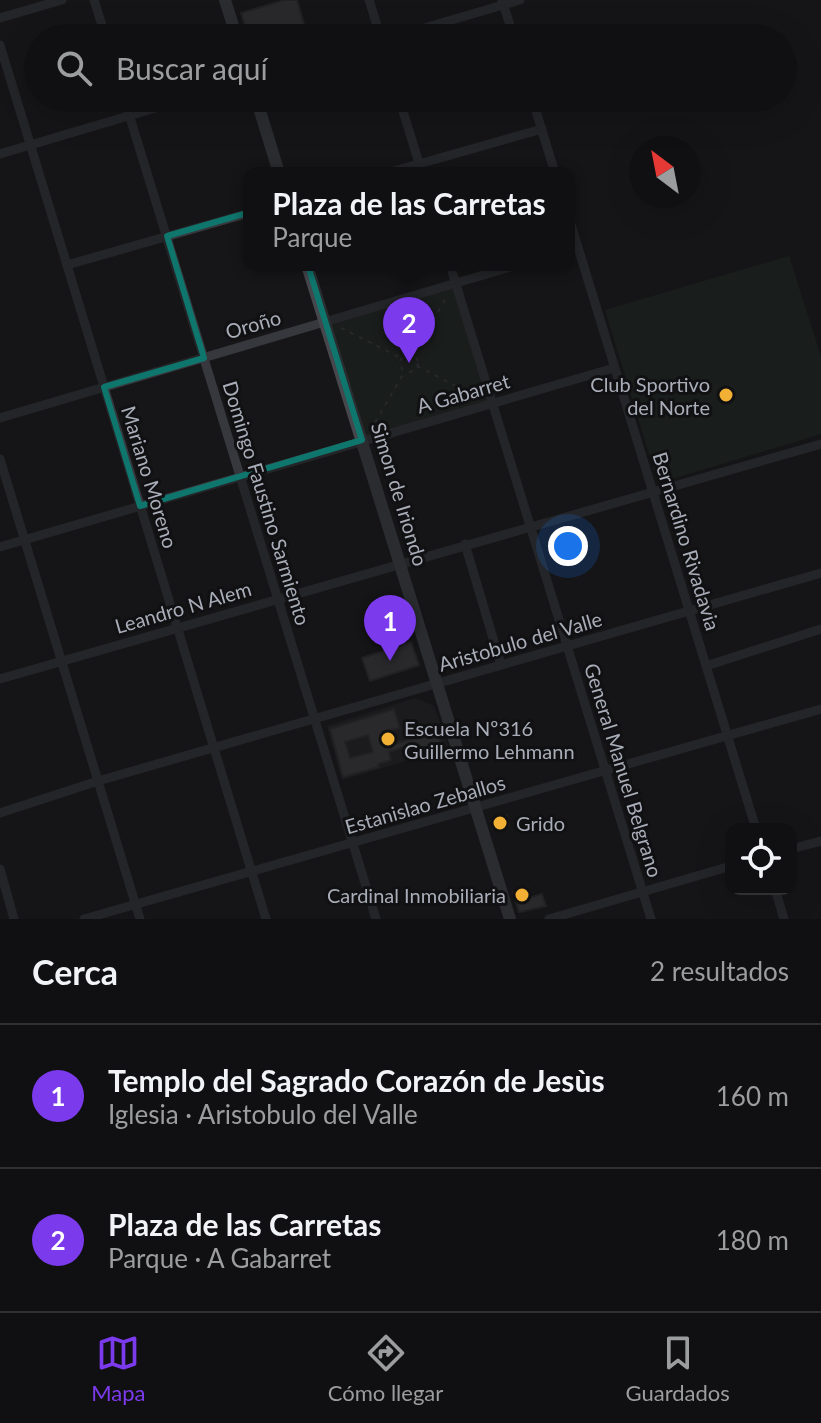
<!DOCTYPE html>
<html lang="es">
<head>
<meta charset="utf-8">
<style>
	body { margin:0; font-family:Lato,sans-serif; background:#1e1e20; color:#f1f3f6 }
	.controls { position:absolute; right:24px; bottom:24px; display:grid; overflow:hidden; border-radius:16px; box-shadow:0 8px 32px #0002 }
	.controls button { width:72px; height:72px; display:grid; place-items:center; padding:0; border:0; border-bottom:2px solid #303032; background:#101012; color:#f1f3f6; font:40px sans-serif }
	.compass { position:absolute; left:629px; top:136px; width:72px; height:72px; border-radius:50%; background:#101012; box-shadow:0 8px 32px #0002; rotate:328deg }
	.you { position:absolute; left:568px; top:546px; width:28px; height:28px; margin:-20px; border:6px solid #fff; border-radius:50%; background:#1a73e8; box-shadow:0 0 0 12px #1a73e833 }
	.badge { display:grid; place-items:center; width:52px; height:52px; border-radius:50%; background:#7c3aed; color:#fff; font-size:26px; font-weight:700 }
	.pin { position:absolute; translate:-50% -66px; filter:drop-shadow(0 2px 4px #0008) }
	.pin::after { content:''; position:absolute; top:42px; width:28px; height:24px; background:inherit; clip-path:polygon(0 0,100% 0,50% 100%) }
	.popup { position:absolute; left:243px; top:167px; width:332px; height:104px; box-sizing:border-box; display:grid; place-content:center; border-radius:16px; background:#101012; filter:drop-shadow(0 2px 6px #0005); font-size:26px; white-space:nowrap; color:#9c9d9f }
	.popup b { font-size:30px; color:#f1f3f6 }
	.popup::after { content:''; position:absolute; left:50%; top:100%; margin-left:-16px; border:16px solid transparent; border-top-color:#101012 }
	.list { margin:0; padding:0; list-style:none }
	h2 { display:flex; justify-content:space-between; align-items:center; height:104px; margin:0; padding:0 32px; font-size:34px }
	h2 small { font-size:26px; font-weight:400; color:#9c9d9f }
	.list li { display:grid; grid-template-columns:52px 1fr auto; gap:24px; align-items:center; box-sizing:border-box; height:144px; padding:0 32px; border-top:2px solid #303032 }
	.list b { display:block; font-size:30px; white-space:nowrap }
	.list p { margin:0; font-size:26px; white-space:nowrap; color:#9c9d9f }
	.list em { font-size:26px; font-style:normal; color:#9c9d9f }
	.icon { flex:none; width:44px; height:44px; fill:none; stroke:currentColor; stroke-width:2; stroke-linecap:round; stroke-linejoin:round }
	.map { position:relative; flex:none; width:821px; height:919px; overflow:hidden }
	.search { position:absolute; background:#101012; box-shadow:0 8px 32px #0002; left:24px; right:24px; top:24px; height:88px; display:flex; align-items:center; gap:20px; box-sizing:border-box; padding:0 28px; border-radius:44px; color:#9c9d9f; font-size:30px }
	.sheet { height:392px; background:#101012 }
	nav { display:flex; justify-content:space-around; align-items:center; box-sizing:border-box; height:112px; border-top:2px solid #303032; background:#101012; font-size:22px; color:#9c9d9f }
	nav a { display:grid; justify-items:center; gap:4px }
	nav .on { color:#7c3aed }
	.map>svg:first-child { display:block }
</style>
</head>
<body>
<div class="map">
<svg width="821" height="919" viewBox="0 0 821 919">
	<rect width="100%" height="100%" fill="#161618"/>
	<!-- built -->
	<path fill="#222225" d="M415 698 434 706 449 748 342 780 327 726Z"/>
	<!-- green -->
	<g fill="#1e261f">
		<path d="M789 256 821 357V434L658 483 605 310Z"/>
		<path d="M456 283 493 404 362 440 324 322Z"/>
	</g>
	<!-- building -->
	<g fill="#404145" stroke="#303034" stroke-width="2" fill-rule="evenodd">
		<path d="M285 0H297L308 38H249L241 13Z"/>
		<path d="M411 642 419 665 370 681 362 658Z"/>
		<path d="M394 709 400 728 384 732 388 745 438 733 441 743 407 756 404 747 389 752 391 760 378 764 379 767 343 777 330 729ZM368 735 373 752 350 758 345 742Z"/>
		<path d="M507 816 509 825 493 829 491 821Z"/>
		<path d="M528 888 531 898 516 902 513 892Z"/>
		<path d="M542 894 546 906 519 912 516 902Z"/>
	</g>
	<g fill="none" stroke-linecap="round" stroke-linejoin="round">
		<!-- path -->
		<g stroke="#3d3f44" stroke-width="2" stroke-dasharray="4 6" stroke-linecap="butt">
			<path d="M341 328 401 358"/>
			<circle cx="409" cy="363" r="9"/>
			<path d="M413 355 447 296"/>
			<path d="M417 366 479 398"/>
			<path d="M370 431 405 371"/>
		</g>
		<!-- street -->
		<g stroke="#37383d" stroke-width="9">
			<path d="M94 0 106 38"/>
			<path d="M369 0 381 38"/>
			<path d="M502 0 514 38"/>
			<path d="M0 18 62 0"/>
			<path d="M390 38 520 0"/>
			<path d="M0 45 266 919"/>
			<path d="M124 98 376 919"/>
			<path d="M399 98 422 173"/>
			<path d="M532 98 555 173"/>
			<path d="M0 154 189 98"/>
			<path d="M387 173 542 129"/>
			<path d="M569 218 756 829"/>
			<path d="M67 265 249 213"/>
			<path d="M450 265 651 919"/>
			<path d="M0 418 517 265"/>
			<path d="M0 459 140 919"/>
			<path d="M465 544 501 665"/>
			<path d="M0 547 614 368"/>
			<path d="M706 666 821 629"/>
			<path d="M0 679 821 444"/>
			<path d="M0 813 98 781 821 573"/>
			<path d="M791 849 821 841"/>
			<path d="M0 869 14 919"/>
			<path d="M775 889 784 919"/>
			<path d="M84 919 821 709"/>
			<path d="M549 919 731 866"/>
		</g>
		<!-- secondary -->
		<g stroke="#45474d" stroke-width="12">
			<path d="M225 0 237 38"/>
			<path d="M256 98 279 173"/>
			<path d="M307 265 510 919"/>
		</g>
	</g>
	<!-- marked area -->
	<path d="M0 0H821V919H0ZM288 201 362 440 140 506 104 387 204 358 167 236Z" fill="#161618" fill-opacity=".55" fill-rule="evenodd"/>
	<path fill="none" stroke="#0f766e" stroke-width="6" stroke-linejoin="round" d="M288 201 362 440 140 506 104 387 204 358 167 236Z"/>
	<!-- markers -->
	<g fill="#f2b134" stroke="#111113" stroke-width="3">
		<circle cx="726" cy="395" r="8"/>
		<circle cx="388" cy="739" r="8"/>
		<circle cx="500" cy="823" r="8"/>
		<circle cx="522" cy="895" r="8"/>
	</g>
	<g text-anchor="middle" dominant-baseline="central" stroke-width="6" stroke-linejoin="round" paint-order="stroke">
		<!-- street labels -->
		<g font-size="20" fill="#a8adb8" stroke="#111113">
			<text transform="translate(253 324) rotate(-16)">Oroño</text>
			<text transform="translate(463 393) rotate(-16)">A Gabarret</text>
			<text transform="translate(150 477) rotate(73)">Mariano Moreno</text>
			<text transform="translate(400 494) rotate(73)">Simon de Iriondo</text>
			<text transform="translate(267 503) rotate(73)">Domingo Faustino Sarmiento</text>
			<text transform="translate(687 541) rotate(73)">Bernardino Rivadavia</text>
			<text transform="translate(183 607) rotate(-16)">Leandro N Alem</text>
			<text transform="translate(520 641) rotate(-16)">Aristobulo del Valle</text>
			<text transform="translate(624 770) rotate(73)">General Manuel Belgrano</text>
			<text transform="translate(425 804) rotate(-16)">Estanislao Zeballos</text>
		</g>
		<!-- poi labels -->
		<g font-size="20" fill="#a8adb8" stroke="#111113" text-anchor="end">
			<text x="710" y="384">Club Sportivo<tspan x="710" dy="23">del Norte</tspan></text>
			<text x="404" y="728" text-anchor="start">Escuela Nº316<tspan x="404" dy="23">Guillermo Lehmann</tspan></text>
			<text x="516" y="823" text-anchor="start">Grido</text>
			<text x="506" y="895">Cardinal Inmobiliaria</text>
		</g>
	</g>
</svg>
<div class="controls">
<button><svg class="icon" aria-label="locate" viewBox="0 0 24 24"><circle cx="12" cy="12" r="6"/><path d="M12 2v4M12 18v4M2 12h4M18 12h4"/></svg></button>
</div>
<svg class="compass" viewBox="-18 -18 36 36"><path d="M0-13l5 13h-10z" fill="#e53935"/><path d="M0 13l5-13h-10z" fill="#9c9d9f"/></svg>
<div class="you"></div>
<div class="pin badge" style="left:390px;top:661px">1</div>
<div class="pin badge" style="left:409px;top:363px">2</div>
<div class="popup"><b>Plaza de las Carretas</b>Parque</div>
<div class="search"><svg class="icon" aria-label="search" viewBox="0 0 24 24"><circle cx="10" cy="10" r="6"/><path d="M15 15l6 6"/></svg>Buscar aquí</div>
</div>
<section class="sheet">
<h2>Cerca<small>2 resultados</small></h2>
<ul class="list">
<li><span class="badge">1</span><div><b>Templo del Sagrado Corazón de Jesùs</b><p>Iglesia · Aristobulo del Valle</p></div><em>160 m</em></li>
<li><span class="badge">2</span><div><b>Plaza de las Carretas</b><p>Parque · A Gabarret</p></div><em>180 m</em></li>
</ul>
</section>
<nav>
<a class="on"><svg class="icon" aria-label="map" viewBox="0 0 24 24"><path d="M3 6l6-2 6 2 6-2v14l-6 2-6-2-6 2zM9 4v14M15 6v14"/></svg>Mapa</a>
<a><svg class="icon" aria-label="directions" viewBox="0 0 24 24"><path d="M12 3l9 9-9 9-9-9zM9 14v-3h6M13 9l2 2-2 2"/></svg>Cómo llegar</a>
<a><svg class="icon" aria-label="saved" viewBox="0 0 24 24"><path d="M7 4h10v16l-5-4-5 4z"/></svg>Guardados</a>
</nav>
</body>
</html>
